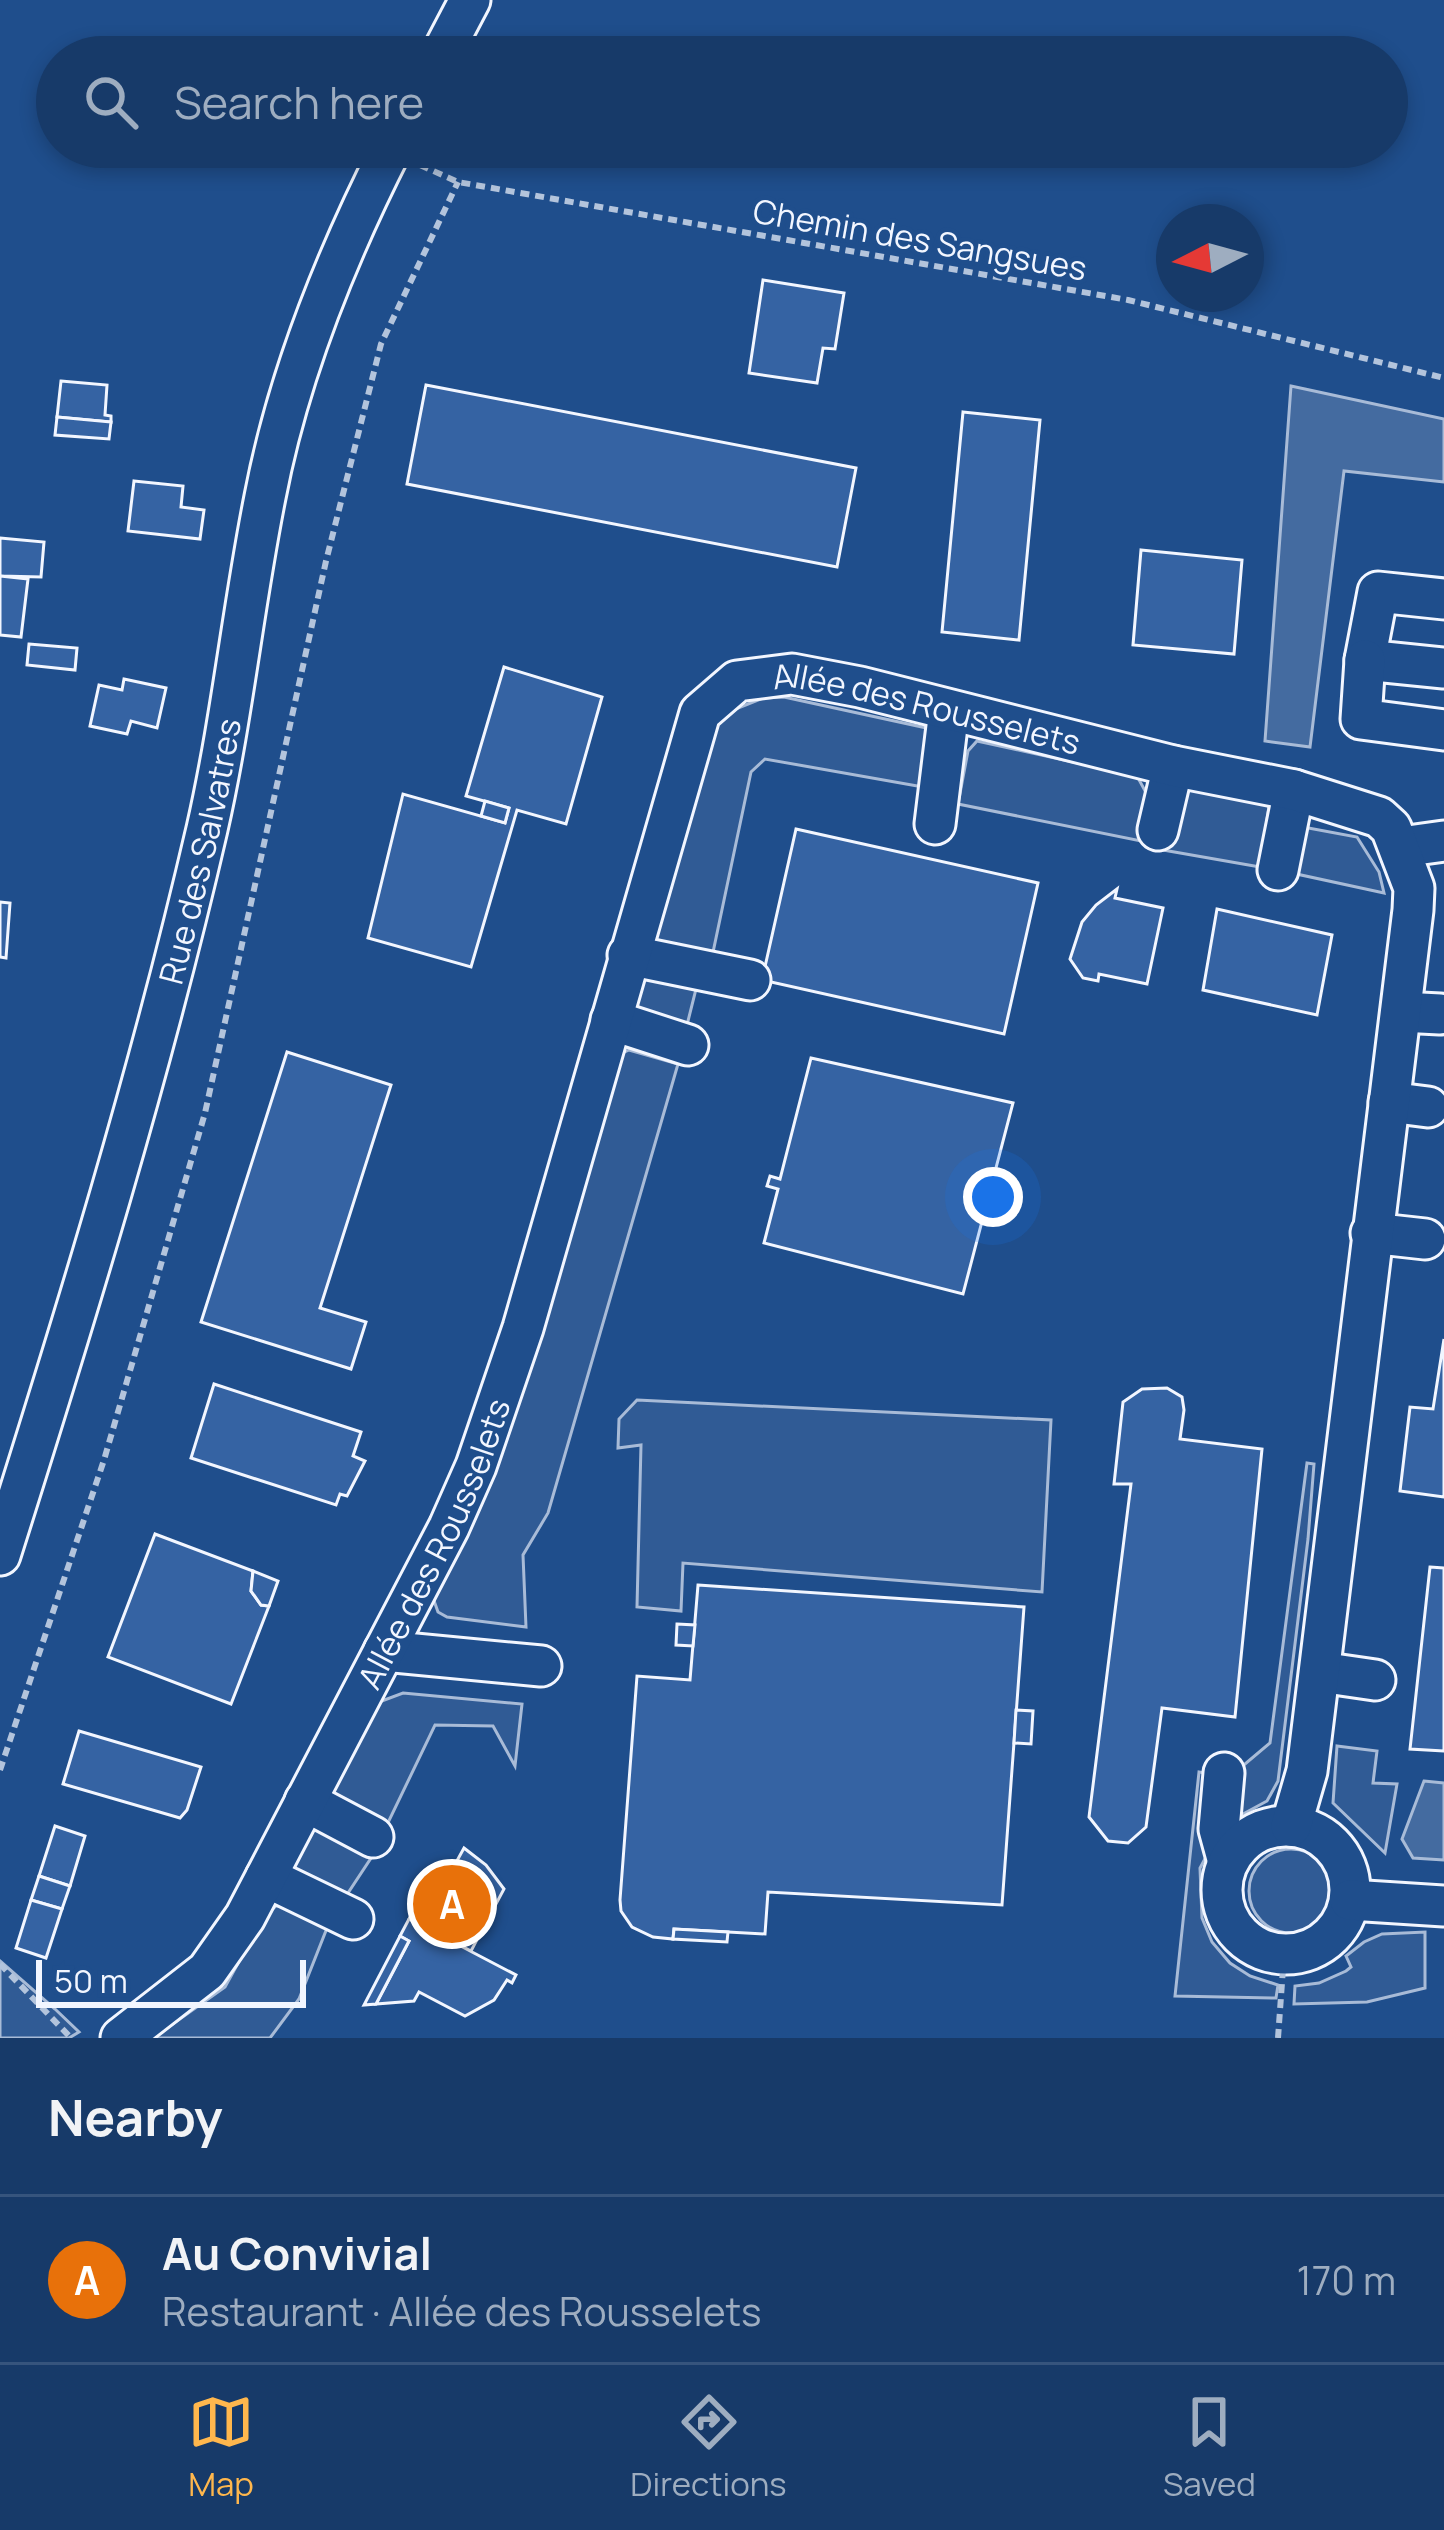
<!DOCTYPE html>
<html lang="en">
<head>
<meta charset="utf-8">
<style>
	body { margin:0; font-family:Manrope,sans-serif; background:#244571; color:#f1f3f6 }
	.compass { position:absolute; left:1156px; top:204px; width:108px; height:108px; border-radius:50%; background:#173a69; box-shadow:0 6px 18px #0003; rotate:264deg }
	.scale { position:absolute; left:36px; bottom:30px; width:270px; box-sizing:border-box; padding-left:12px; border:6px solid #f2f6ff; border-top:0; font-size:33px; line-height:42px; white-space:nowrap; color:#f2f6ff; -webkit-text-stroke:9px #1f4e8c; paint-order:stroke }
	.you { position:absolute; left:993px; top:1197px; width:42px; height:42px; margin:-30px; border:9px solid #fff; border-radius:50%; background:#1a73e8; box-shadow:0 0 0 18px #1a73e833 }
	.badge { display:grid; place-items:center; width:78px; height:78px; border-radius:50%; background:#ffb74d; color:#fff; font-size:39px; font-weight:700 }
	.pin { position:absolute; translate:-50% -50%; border:6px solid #fff; box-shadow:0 3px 12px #0006 }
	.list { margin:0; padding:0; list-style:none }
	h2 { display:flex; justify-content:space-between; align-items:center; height:156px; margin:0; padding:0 48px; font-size:51px }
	h2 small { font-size:39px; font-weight:400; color:#9eadc0 }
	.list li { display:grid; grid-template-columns:78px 1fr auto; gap:36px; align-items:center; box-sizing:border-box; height:168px; padding:0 48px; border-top:3px solid #36547d }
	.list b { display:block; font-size:45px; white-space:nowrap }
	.list p { margin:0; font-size:39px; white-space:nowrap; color:#9eadc0 }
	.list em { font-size:39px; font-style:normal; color:#9eadc0 }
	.icon { flex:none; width:66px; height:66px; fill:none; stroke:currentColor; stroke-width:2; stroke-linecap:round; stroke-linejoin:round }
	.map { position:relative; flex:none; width:1444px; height:2038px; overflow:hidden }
	.search { position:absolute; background:#173a69; box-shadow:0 6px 18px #0003; left:36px; right:36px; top:36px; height:132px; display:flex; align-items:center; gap:30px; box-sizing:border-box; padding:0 42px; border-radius:66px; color:#9eadc0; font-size:45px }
	.sheet { height:324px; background:#173a69 }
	nav { display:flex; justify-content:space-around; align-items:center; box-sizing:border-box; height:168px; border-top:3px solid #36547d; background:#173a69; font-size:33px; color:#9eadc0 }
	nav a { display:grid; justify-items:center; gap:6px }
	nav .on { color:#ffb74d }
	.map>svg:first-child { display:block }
</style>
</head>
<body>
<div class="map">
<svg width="1444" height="2038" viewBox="0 0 1444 2038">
	<rect width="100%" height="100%" fill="#1f4e8c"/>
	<!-- built -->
	<g fill="#305b95" stroke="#a8bbd7" stroke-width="3">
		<path d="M784 697 931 729 923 787 765 759 751 772 712 957 649 939 704 737 728 712 763 698Z"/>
		<path d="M977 741 1137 776 1149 798 1146 842 958 804 968 751Z"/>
		<path d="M1182 782 1269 806 1260 867 1163 850 1171 794Z"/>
		<path d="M1303 827 1357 837 1379 872 1384 893 1292 873Z"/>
		<path d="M652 975 698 981 686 1029 637 1012 630 995 635 981Z"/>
		<path d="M629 1050 678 1064 548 1513 523 1555 526 1627 447 1617 438 1612 432 1595 616 1056Z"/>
		<path d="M637 1400 1051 1420 1042 1592 683 1563 681 1611 637 1607 641 1445 618 1448 619 1419Z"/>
		<path d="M1307 1463 1314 1464 1308 1539 1278 1781 1267 1801 1232 1820 1239 1769 1270 1743Z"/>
		<path d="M403 1693 522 1704 515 1766 493 1726 435 1725 385 1829 327 1795 379 1702Z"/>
		<path d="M1337 1746 1377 1751 1373 1783 1397 1784 1385 1853 1333 1803Z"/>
		<path d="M1199 1772 1212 1774 1207 1855 1200 1868 1202 1918 1212 1942 1230 1963 1250 1976 1278 1985 1276 1998 1175 1996Z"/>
		<path d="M314 1827 373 1855 344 1899 292 1870Z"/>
		<circle cx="1291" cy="1891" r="42"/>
		<path d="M292 1905 327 1928 299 1999 270 2038H153L225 1987 263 1918 276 1906Z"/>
		<path d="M1425 1932V1988L1367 2002 1294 2004 1295 1986 1319 1983 1346 1971 1351 1967 1346 1956 1364 1942 1382 1934Z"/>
		<path d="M0 1961 55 2009 79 2032 69 2038H0Z"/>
	</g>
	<!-- water -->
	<g fill="#446ba0" stroke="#a8bbd7" stroke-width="3">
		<path d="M1291 386 1444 419V482L1344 471 1310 747 1265 741Z"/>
		<path d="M1424 1781 1444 1783V1860L1413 1858 1402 1839Z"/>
	</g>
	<!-- building -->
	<g fill="#3563a3" stroke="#f2f6ff" stroke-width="3">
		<path d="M763 280 844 293 835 349 823 348 817 383 749 373Z"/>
		<path d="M61 381 107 385 105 415 111 416V422L57 417Z"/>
		<path d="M426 385 856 468 837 567 407 484Z"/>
		<path d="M963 412 1040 420 1019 640 942 632Z"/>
		<path d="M57 417 111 422 109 439 55 435Z"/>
		<path d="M134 481 183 486 181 507 204 510 200 539 128 531Z"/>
		<path d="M0 538 44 542 41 577 0 576Z"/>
		<path d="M1141 550 1242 560 1234 654 1133 645Z"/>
		<path d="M0 576 28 579 21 637 0 635Z"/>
		<path d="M29 644 77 648 75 670 27 665Z"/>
		<path d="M504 667 602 697 566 824 517 810 471 967 368 938 403 794 505 823 509 808 466 796Z"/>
		<path d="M124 679 166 688 157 728 131 721 127 734 90 726 99 685 122 690Z"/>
		<path d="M485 801 509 808 505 823 481 816Z"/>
		<path d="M796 829 1038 883 1004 1034 762 980Z"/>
		<path d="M1117 889 1115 898 1163 908 1147 984 1099 974 1098 981 1083 978 1070 959 1082 922 1096 905Z"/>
		<path d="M0 902 10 903 6 958 0 957Z"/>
		<path d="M1217 909 1332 935 1317 1015 1203 990Z"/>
		<path d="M287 1052 391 1085 320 1308 366 1322 351 1369 201 1322Z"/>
		<path d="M811 1058 1013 1103 963 1294 764 1243 778 1189 767 1186 770 1176 780 1179Z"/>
		<path d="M1444 1339V1497L1400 1491 1410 1407 1433 1409Z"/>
		<path d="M214 1384 361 1432 353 1456 365 1461 347 1496 340 1494 336 1505 191 1458Z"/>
		<path d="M1167 1388 1182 1397 1184 1410 1180 1439 1262 1449 1235 1717 1162 1708 1146 1827 1128 1843 1108 1841 1089 1817 1131 1484H1114L1123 1402 1142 1389Z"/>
		<path d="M155 1534 253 1571 251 1591 261 1605 269 1606 231 1704 108 1657Z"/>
		<path d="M1430 1567 1444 1568V1751L1410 1749Z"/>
		<path d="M253 1571 278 1581 269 1606 261 1605 251 1591Z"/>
		<path d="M698 1585 1024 1607 1002 1905 768 1892 765 1934 674 1929 673 1939 653 1937 632 1927 621 1911 620 1900 637 1676 690 1680Z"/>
		<path d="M677 1624 695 1625 693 1646 676 1645Z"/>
		<path d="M1016 1710 1033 1711 1031 1744 1014 1743Z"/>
		<path d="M79 1731 201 1767 187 1810 180 1818 63 1784Z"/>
		<path d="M55 1826 85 1836 70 1886 39 1876Z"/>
		<path d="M464 1848 486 1865 504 1889 471 1951 409 1919 434 1872 447 1879Z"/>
		<path d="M39 1876 70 1886 62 1909 31 1900Z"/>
		<path d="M31 1900 62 1909 46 1958 16 1948Z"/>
		<path d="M409 1919 516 1975 512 1983 507 1980 494 2000 465 2016 419 1992 414 2001 376 2004 409 1941 400 1936Z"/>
		<path d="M674 1929 728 1932 727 1942 673 1939Z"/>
		<path d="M400 1936 409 1941 376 2004 364 2005Z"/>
	</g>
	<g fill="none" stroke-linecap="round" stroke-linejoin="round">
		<!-- minor casing -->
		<g stroke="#f2f6ff" stroke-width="45">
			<g id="minor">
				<path d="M440 57 470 0"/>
				<path d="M1444 599 1378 592 1365 660 1444 668"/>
				<path d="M1365 660 1361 719 1444 730"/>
				<path d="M935 824 949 710"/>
				<path d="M1158 830 1173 766"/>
				<path d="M1401 847 1444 841"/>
				<path d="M1278 870 1294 790"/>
				<path d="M628 955 750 980"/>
				<path d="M1401 1012 1440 1014"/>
				<path d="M611 1020 688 1045"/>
				<path d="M1389 1102 1428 1107"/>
				<path d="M1371 1233 1425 1239"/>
				<path id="s1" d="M0 1555C76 1315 150 1075 207 829 232 719 243 607 265 497 288 376 336 257 392 147"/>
				<path d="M384 1651 541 1666"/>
				<path d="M1320 1672 1375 1680"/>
				<path d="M1224 1773 1219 1829 1228 1862"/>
				<path d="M305 1801 373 1837"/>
				<circle cx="1286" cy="1890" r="64"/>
				<path d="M266 1877 353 1919"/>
				<path d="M1350 1900 1444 1906"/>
				<path id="s2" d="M121 2038 207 1971 245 1917 449 1527 476 1466 523 1328 700 713 737 681 792 674 860 687 1173 766 1294 790 1379 817 1391 828 1414 888 1413 910 1307 1771 1291 1826"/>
			</g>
		</g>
		<!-- path -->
		<g stroke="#b3c4dc" stroke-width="6" stroke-dasharray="9 6" stroke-linecap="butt">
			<path d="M420 165 458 182 1128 300 1444 378"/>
			<path d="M0 1770 104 1460 205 1113 326 561 381 344 458 182"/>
			<path d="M0 1964 71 2038"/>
			<path d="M1278 2038 1284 1955"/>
		</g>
		<!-- minor -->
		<use href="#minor" stroke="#1f4e8c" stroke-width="39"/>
	</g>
	<g text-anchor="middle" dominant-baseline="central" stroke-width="9" stroke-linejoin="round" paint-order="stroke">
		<!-- street labels -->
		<g font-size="33" fill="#f2f6ff" stroke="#1f4e8c">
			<text transform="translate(920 239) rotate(10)">Chemin des Sangsues</text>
			<text stroke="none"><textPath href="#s2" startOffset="1710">Allée des Rousselets</textPath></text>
			<text stroke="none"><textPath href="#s1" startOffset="732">Rue des Salvatres</textPath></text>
			<text stroke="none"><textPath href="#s2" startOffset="594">Allée des Rousselets</textPath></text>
		</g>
	</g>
</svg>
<svg class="compass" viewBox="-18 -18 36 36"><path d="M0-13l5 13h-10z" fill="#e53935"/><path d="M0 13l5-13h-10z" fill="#9eadc0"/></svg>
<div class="scale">50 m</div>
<div class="you"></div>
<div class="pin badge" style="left:452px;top:1904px;background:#e8710a">A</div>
<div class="search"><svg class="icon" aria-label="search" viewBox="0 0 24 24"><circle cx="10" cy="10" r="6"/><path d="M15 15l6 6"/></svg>Search here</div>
</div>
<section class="sheet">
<h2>Nearby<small></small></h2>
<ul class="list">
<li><span class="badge" style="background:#e8710a">A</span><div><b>Au Convivial</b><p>Restaurant · Allée des Rousselets</p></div><em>170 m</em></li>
</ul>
</section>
<nav>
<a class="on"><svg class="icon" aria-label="map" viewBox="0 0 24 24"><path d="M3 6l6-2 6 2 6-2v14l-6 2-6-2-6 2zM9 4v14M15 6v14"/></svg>Map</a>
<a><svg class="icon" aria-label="directions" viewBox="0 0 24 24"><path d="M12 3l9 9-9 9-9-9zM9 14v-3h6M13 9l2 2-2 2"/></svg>Directions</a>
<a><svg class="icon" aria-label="saved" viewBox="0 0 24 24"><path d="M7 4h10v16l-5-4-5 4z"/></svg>Saved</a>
</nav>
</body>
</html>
